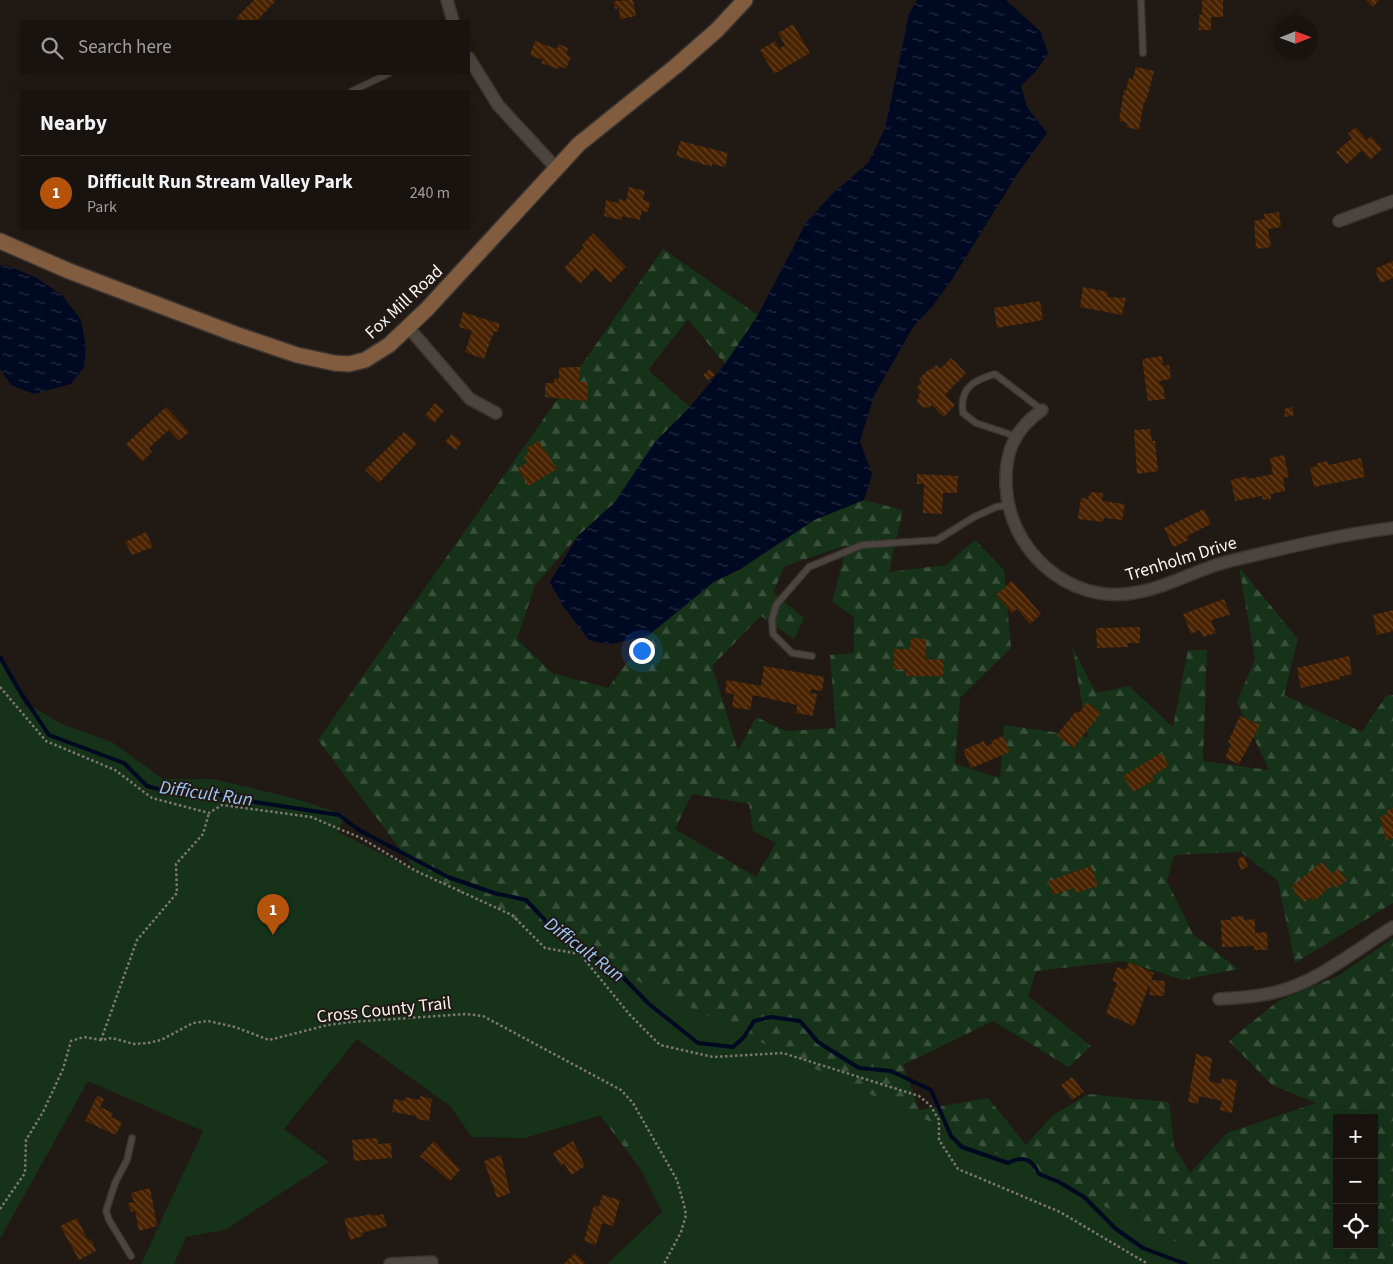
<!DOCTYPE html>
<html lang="en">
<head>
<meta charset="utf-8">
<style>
	body { margin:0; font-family:"Source Sans 3",sans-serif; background:#221c18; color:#f1f3f6 }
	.controls { position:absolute; right:15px; bottom:15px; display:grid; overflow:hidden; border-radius:0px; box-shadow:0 5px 20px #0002 }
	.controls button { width:45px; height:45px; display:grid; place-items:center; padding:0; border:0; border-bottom:1px solid #37322f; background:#19130f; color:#f1f3f6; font:25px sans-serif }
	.compass { position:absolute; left:1273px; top:15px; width:45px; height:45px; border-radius:50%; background:#19130f; box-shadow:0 5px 20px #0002; rotate:89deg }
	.you { position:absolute; left:641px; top:650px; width:18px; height:18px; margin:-12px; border:4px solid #fff; border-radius:50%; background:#1a73e8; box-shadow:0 0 0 8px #1a73e833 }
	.badge { display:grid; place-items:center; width:32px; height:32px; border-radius:50%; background:#b45309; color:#fff; font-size:16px; font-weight:700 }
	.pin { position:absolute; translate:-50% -41px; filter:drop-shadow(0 1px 2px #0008) }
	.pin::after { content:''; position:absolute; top:26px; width:18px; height:15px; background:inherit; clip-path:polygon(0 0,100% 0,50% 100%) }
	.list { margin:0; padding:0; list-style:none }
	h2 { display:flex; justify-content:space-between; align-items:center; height:65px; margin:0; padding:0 20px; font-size:21px }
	h2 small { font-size:16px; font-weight:400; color:#9f9e9e }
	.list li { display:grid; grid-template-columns:32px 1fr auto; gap:15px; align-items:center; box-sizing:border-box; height:75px; padding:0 20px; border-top:1px solid #37322f }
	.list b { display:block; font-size:19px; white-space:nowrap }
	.list p { margin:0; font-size:16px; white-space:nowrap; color:#9f9e9e }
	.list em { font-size:16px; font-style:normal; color:#9f9e9e }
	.icon { flex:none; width:28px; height:28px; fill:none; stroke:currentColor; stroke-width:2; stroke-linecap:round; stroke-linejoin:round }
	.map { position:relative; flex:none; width:1393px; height:1264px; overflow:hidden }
	.search { position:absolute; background:#19130f; box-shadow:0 5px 20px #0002; left:20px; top:20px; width:450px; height:55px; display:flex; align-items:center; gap:12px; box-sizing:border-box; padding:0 18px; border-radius:0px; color:#9f9e9e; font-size:19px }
	.panel { position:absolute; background:#19130f; box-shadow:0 5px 20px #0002; left:20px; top:90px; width:450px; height:140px; border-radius:0px }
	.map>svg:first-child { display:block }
</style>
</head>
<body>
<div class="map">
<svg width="1393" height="1264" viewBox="0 0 1393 1264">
	<defs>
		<pattern id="forest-firs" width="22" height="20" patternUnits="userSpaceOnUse" patternTransform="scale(1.25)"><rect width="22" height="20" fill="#163219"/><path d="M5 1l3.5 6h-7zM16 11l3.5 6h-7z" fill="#39503b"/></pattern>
		<pattern id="water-ripples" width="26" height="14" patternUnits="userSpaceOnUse" patternTransform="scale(1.25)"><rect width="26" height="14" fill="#000922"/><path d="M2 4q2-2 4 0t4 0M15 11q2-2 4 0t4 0" fill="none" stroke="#262d42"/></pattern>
		<pattern id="building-back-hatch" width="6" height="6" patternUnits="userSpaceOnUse" patternTransform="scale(1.25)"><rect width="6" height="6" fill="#492200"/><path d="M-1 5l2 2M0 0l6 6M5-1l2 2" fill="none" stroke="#644326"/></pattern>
	</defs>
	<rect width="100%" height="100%" fill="#211914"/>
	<!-- forest -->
	<path fill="url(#forest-firs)" fill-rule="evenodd" d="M663 249 758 315 725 364 688 319 648 370 690 407 655 442 615 502 578 536 535 585 517 639 552 673 608 688 649 634 715 581 739 570 814 520 864 500 903 510 889 572 946 565 975 540 1004 570 1011 648 960 698 955 764 1000 778 1004 725 1088 737 1072 647 1096 693 1129 686 1173 727 1188 650H1207L1203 761 1269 770 1237 702 1255 659 1239 567 1298 639 1284 695 1362 732 1386 696 1393 695V903L1295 963 1278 881 1241 852 1174 855 1167 881 1193 934 1238 969 1183 980 1124 961 1036 971 1028 996 1091 1046 1069 1067 993 1021 903 1065 919 1110 988 1098 1026 1145 1052 1116 1088 1094 1169 1102 1174 1146 1190 1173 1227 1133 1316 1103 1272 1085 1229 1041 1278 1001 1338 976 1393 938V1264H696L700 1248 318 740ZM847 545 832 602 854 617V653L830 655 836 728 786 731 756 717 738 751 712 666 761 616 794 639 804 618 773 592 785 566ZM692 794 749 804 753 831 776 843 756 877 675 829ZM1337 1118H1374V1245H1337Z"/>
	<!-- park -->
	<path fill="#163219" d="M0 661 26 707 31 706 62 724 112 742 163 779H214L297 799 345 815 338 832 813 1068 944 1128 1222 1264H607L662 1212 612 1112 525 1138 472 1137 450 1106 357 1039 284 1129 329 1162 225 1230 186 1237 174 1264H141L203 1131 88 1081 0 1239Z"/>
	<!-- water -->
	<g fill="url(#water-ripples)">
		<path d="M917 0H1006L1041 32 1048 54 1036 71 1021 86 1027 107 1047 133 1016 176 951 281 932 307 913 327 874 396 860 441 872 474 864 500 814 520 739 570 715 581 649 635 609 645 589 640 563 606 550 582 578 536 615 502 655 442 690 407 725 364 758 315 806 223 831 195 868 163 885 129 909 14Z"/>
		<path d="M6 265 37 278 63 296 81 320 86 347 84 367 71 384 34 394 11 385 0 369V266Z"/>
	</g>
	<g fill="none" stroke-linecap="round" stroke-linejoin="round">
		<!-- stream -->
		<path stroke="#000922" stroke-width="4" d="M0 657 19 690 49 735 124 763 147 786 169 792H207L255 802 339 815 359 830 448 877 494 893 526 900 544 919 549 928 617 971 649 1004 698 1043 733 1047 744 1037 754 1021 771 1017 800 1021 818 1042 859 1068 891 1071 931 1090 951 1136 962 1147 1008 1163C1023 1155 1032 1159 1039 1174L1059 1182 1084 1197 1116 1229 1143 1248 1186 1264"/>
	</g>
	<!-- building -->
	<g fill="url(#building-back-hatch)">
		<path d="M254 0H276L257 21H240L236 18Z"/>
		<path d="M633 0 636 16 620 19 619 8 615 9 614 1Z"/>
		<path d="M1202 0H1223V17H1211V30H1199V15H1202Z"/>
		<path d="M1366 0H1379L1373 7Z"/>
		<path d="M793 24 810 53 774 74 760 50 775 41 779 49 785 45 778 33Z"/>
		<path d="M535 41 557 49 559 44 568 48 566 54 571 56 566 69 559 66 558 69 541 63 543 60 530 55Z"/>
		<path d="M1136 67 1154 71 1146 102H1144L1139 130 1126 127 1127 123 1119 121 1124 90 1126 91 1129 78 1133 79Z"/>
		<path d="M1356 127 1367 140 1371 136 1382 149 1370 160 1362 150 1347 164 1336 152 1352 138 1348 133Z"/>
		<path d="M680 141 728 153 725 167 712 164V167L676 156Z"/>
		<path d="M629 187 645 191 643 200 650 202 648 212 642 211 640 220 622 216 621 220 604 216 606 200 618 203 619 199 626 201Z"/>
		<path d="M1279 212 1281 227 1268 229 1271 247 1256 249 1254 221 1265 219 1264 214Z"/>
		<path d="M593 233 626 267 610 283 595 268 580 284 564 268 584 247 582 245Z"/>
		<path d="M1393 261V278L1380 283 1375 269Z"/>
		<path d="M1083 287 1108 292 1107 297 1126 298 1122 315 1080 307Z"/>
		<path d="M1040 301 1043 320 997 328 994 308Z"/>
		<path d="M463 312 500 324 497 332 494 331 484 359 465 352 472 331 459 327Z"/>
		<path d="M1162 356 1163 366 1169 365 1171 379 1159 381 1160 385H1163L1165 399 1148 401 1142 359Z"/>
		<path d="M951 358 966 373 945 395 955 405 944 417 932 405 929 408 922 407 917 401 920 392 916 388 922 382 925 385 919 379 929 369 931 370 936 365 940 369Z"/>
		<path d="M572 367H580L579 382H588L587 401 545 397V383H554V378L559 379V368Z"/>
		<path d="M710 369 715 375 708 380 703 375Z"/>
		<path d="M435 403 444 411 434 423 425 415Z"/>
		<path d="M166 407 189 432 179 441 169 430 149 448 152 452 142 462 126 444Z"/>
		<path d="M1292 407 1294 415 1285 417 1284 409Z"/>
		<path d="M1150 429 1152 441H1155L1158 471 1137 474 1134 430Z"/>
		<path d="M404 432 417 443 379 483 365 470Z"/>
		<path d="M452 434 462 442 456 450 445 442Z"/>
		<path d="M539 441 557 469 528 486 518 468 527 463 524 456 529 453 527 448Z"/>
		<path d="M1284 455 1289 477 1283 478 1285 491 1271 494V499L1263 500 1262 496 1235 501 1231 480 1247 476V479L1273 474 1270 458Z"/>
		<path d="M1361 458 1365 477 1314 487 1310 468 1317 466V463L1328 461V465Z"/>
		<path d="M917 474 958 476 957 493H943L942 514 923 513 924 484H917Z"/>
		<path d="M1090 492 1103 493 1102 501 1125 504 1122 520 1104 518 1103 522 1078 519 1081 498 1088 499Z"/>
		<path d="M1204 509 1211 524 1187 536 1189 540 1173 547 1164 528Z"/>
		<path d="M146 532 153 547 132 555 125 542Z"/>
		<path d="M1012 581 1041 614 1030 624 1017 609 1012 613 996 595Z"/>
		<path d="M1224 599 1230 615 1211 620 1216 633 1203 637 1200 630 1191 634 1183 614Z"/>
		<path d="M1393 610V631L1377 635 1373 615Z"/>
		<path d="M1140 627V643H1128V647L1097 648 1096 628Z"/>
		<path d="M911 638 926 639 925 659 944 660 943 676H906V670L893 669 894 649H910Z"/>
		<path d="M1349 656 1352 674 1339 677 1340 679 1301 688 1297 668Z"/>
		<path d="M764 666 824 677 822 691 811 689 810 693 817 694 813 716 796 713 797 705 753 695 750 710 732 707 734 694 725 693 727 680 761 686Z"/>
		<path d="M1087 702 1101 713 1073 748 1057 735 1076 711 1079 713Z"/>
		<path d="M1240 716 1260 725 1239 764 1225 758 1231 744 1228 742Z"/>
		<path d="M1003 736 1010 752 971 768 963 750 984 741 986 746 992 744 991 741Z"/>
		<path d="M1161 753 1169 766 1152 776 1154 780 1133 792 1123 776Z"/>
		<path d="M1393 808V838L1386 840 1380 816 1388 814 1387 810Z"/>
		<path d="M1244 856 1248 867 1241 870 1237 859Z"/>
		<path d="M1322 862 1332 874 1338 869 1347 880 1337 888 1331 881 1333 886 1327 890 1323 888 1326 891 1314 901 1311 897 1305 902 1293 892 1295 891 1292 886Z"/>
		<path d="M1091 866 1098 886 1075 893 1074 888 1053 895 1048 881Z"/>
		<path d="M1244 916V920L1255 919V933L1267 932 1268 950H1254V946L1222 947 1221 920H1231V917Z"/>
		<path d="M1129 962 1154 973 1151 980 1165 981 1164 996 1150 995 1149 985 1134 1026 1106 1014 1117 983 1112 981 1117 967 1126 970Z"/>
		<path d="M1196 1054 1212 1058 1209 1081 1220 1084 1222 1078 1237 1081 1232 1113 1220 1110 1222 1101 1199 1096 1198 1104 1188 1102Z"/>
		<path d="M1072 1077 1084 1092 1072 1100 1061 1085Z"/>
		<path d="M97 1096 104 1099 100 1107 113 1113 111 1117 122 1122 116 1135 85 1121Z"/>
		<path d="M420 1096 432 1099 429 1121 416 1119 417 1116 392 1112 394 1099 405 1101V1097L419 1100Z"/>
		<path d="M377 1138 378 1144 391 1143 392 1158 354 1161 352 1140Z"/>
		<path d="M434 1141 460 1170 450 1181 420 1156Z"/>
		<path d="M573 1141 585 1166 571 1175 564 1163 561 1166 553 1153Z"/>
		<path d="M501 1155 510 1193 497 1198 484 1161Z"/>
		<path d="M150 1188 157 1226 139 1231 135 1211 131 1212 128 1203 134 1202 131 1193Z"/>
		<path d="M602 1195 620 1200 613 1226 602 1223 596 1245 584 1241 594 1205 599 1207Z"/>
		<path d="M372 1214 373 1216 383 1214 387 1226 362 1233 363 1236 350 1240 344 1219Z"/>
		<path d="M77 1218 88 1240 91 1239 96 1251 79 1260 60 1226Z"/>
		<path d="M575 1253 586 1264H564Z"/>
	</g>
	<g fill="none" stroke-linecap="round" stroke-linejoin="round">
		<!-- service casing -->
		<g stroke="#3a3532" stroke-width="8">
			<g id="service">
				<path d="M1141 0 1143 53"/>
				<path d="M352 91 388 74"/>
				<path d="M1015 436 976 423 963 413C959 388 974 380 995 374L1042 410"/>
				<path d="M812 656 792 653 773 634 772 620 776 605 809 567 862 545 937 540 974 517 996 507 1008 505"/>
				<path d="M131 1256 109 1220 106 1211 115 1183 127 1160 132 1138"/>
			</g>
		</g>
		<!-- minor casing -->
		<g stroke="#3a3532" stroke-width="14">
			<g id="minor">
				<path d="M447 0 453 21"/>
				<path d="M469 58 498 105 557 169"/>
				<path d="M1339 221 1393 201"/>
				<path d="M408 327 470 399 496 413"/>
				<path d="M1042 410C1015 429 1005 451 1006 484 1008 550 1068 604 1133 593 1167 588 1197 569 1230 561 1284 548 1338 535 1393 528"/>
				<path d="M1219 999C1238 998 1257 997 1276 992 1320 981 1355 950 1393 927"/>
				<path d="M390 1264 432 1262"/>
			</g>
		</g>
		<!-- secondary casing -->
		<g stroke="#3a3532" stroke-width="18">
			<path id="secondary" d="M0 241 69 271 235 334 297 355 334 363 349 364 365 360 389 345 427 309 579 144 676 66 717 30 745 0"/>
		</g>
		<!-- path -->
		<g stroke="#7e7773" stroke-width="2.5" stroke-dasharray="2.5 2.5" stroke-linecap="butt">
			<path d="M0 687 46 741 115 770 152 798 209 813 222 805 311 817 361 838 416 871 512 915 545 948 580 954 630 1015 660 1045 713 1057 783 1053 919 1096 930 1105 939 1120V1140L958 1169 1060 1212 1148 1264"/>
			<path d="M101 1040 137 940 177 893 176 864 203 834 209 813"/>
			<path d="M0 1209 25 1173 26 1140 43 1112 63 1069 71 1041 84 1037 101 1040 112 1038 134 1044 148 1043 161 1040 193 1023 208 1021 235 1027 269 1040 328 1025 351 1022 466 1014 483 1016 621 1090 633 1103 677 1180 684 1205 686 1215 681 1232 664 1264"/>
		</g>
		<!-- service -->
		<use href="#service" stroke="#4c443e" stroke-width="5.5"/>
		<!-- minor -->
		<use href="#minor" stroke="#4c443e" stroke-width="11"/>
		<!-- secondary -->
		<use href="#secondary" stroke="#815c3e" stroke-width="15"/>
	</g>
	<g text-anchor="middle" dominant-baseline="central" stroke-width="4" stroke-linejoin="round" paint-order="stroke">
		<!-- street labels -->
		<g font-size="18" fill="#f9f3f0" stroke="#211914">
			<text transform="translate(404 302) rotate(-43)">Fox Mill Road</text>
			<text transform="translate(1181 559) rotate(-17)">Trenholm Drive</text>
			<text transform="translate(384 1010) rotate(-6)">Cross County Trail</text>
		</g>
		<!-- water labels -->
		<g font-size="19" font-style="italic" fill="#9dc5f7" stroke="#211914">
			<text transform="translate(206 794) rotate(8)">Difficult Run</text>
			<text transform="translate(584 950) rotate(37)">Difficult Run</text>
		</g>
	</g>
</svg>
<div class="controls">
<button>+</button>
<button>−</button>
<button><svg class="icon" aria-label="locate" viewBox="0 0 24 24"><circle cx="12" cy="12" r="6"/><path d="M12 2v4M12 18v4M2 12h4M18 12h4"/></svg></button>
</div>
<svg class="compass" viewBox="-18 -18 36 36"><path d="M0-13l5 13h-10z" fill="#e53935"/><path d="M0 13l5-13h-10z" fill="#9f9e9e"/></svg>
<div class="you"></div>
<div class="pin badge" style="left:273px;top:935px">1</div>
<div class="search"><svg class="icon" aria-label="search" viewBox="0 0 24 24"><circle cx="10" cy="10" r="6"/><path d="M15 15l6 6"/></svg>Search here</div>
<section class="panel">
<h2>Nearby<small></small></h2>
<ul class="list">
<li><span class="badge">1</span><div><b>Difficult Run Stream Valley Park</b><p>Park</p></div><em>240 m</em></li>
</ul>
</section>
</div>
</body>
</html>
